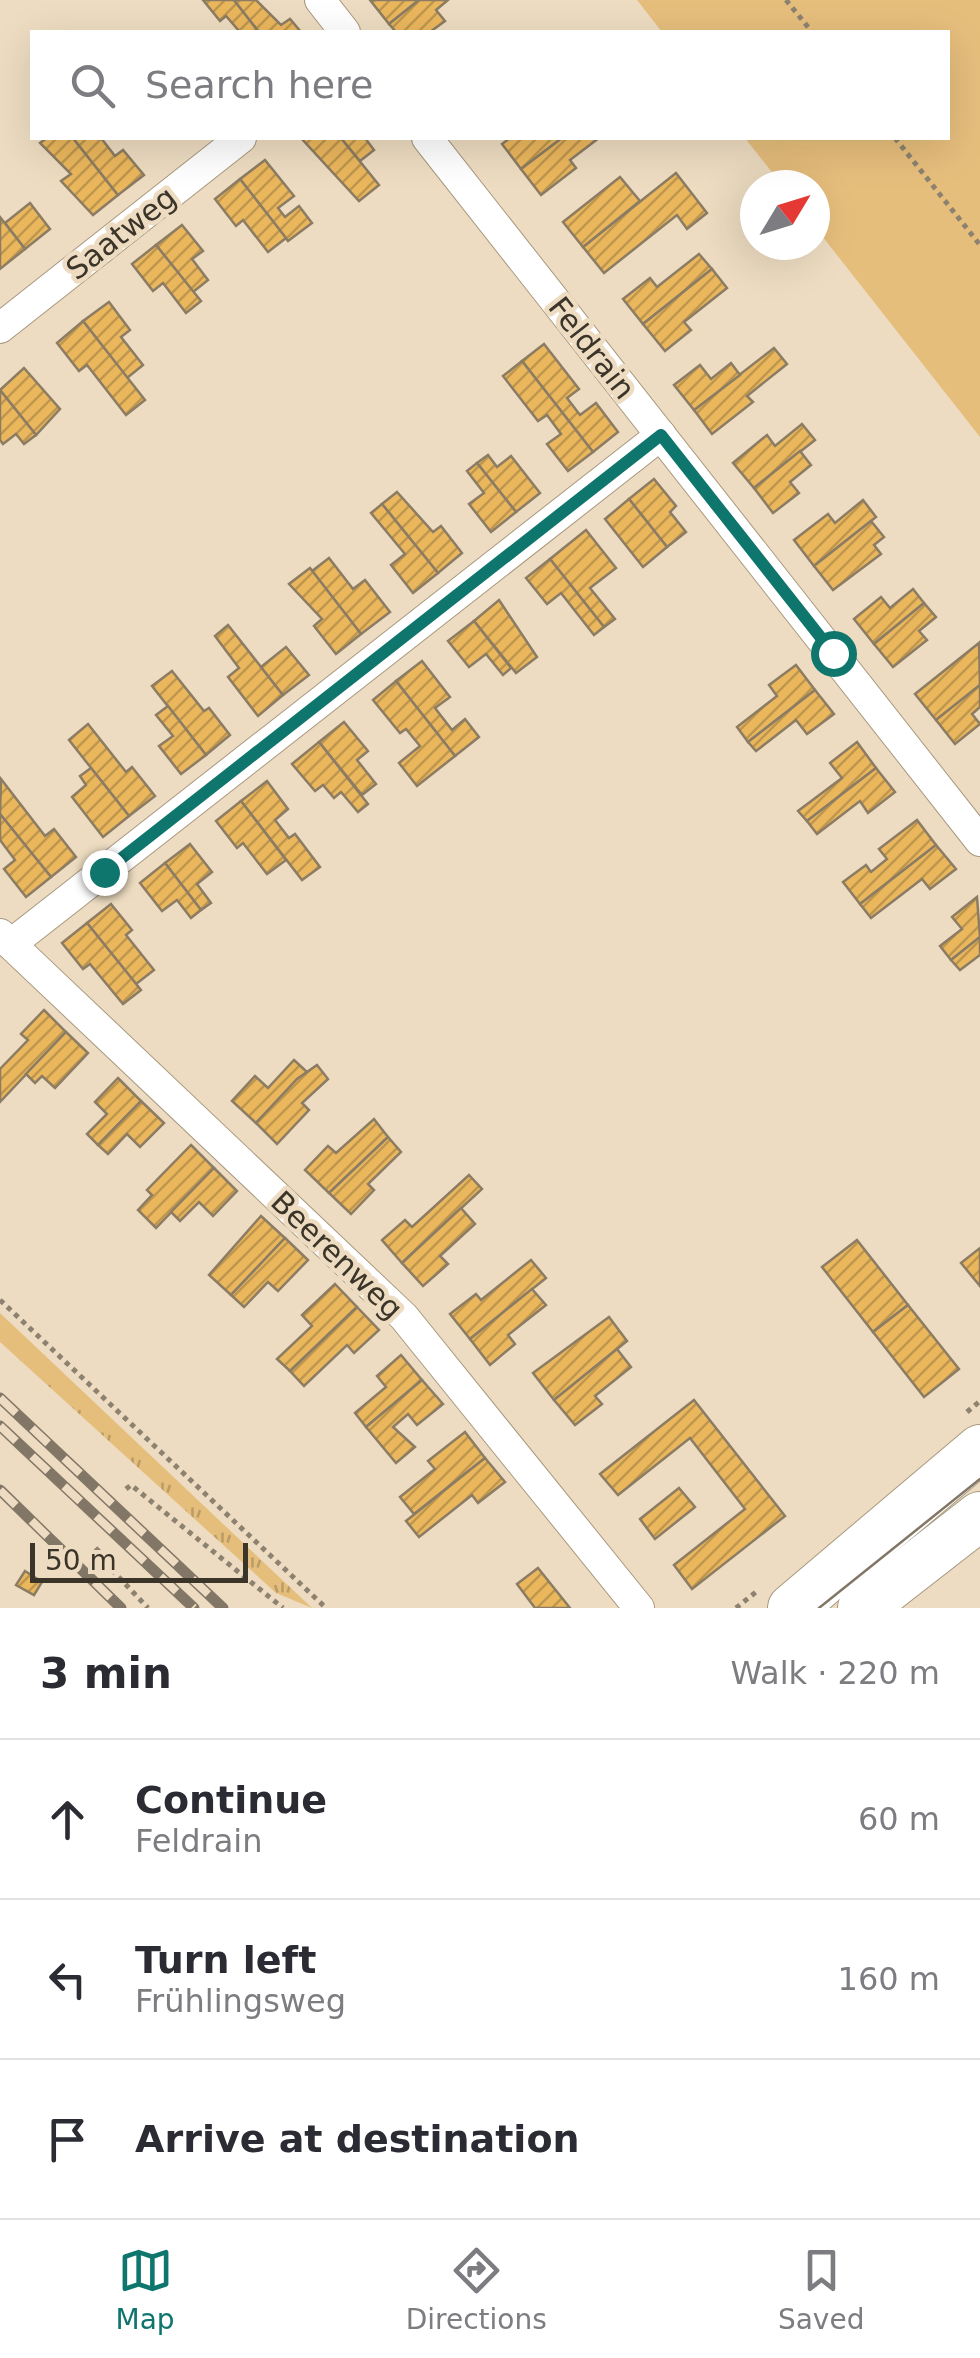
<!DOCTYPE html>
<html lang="en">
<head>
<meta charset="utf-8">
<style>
	body { margin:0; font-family:"DejaVu Sans",sans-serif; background:#f2f2f3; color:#2b2b33 }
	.compass { position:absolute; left:740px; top:170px; width:90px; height:90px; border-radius:50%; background:#fff; box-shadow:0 10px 40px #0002; rotate:52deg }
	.scale { position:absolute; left:30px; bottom:25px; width:218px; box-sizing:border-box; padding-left:10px; border:5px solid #3a3429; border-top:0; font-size:28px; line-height:35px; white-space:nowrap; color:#3a3429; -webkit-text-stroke:8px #eddcc1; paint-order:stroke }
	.stop { position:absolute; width:30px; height:30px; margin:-22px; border:8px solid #0f766e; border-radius:50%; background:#fff }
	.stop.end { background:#0f766e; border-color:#fff; box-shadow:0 2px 10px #0008 }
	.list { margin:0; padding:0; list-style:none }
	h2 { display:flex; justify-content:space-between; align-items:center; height:130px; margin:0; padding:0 40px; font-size:42px }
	h2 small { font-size:32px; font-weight:400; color:#7c7c81 }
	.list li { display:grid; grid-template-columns:65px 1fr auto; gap:30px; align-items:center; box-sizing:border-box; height:160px; padding:0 40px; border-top:2px solid #e1e1e2 }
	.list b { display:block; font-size:38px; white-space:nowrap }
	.list p { margin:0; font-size:32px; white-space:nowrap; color:#7c7c81 }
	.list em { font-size:32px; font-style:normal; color:#7c7c81 }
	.icon { flex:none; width:55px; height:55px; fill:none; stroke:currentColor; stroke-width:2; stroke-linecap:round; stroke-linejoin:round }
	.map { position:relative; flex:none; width:980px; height:1608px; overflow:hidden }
	.search { position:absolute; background:#fff; box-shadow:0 10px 40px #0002; left:30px; right:30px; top:30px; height:110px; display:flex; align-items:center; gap:25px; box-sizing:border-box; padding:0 35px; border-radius:0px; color:#7c7c81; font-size:38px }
	.sheet { height:610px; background:#fff }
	nav { display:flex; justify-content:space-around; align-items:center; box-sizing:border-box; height:140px; border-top:2px solid #e1e1e2; background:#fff; font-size:28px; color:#7c7c81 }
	nav a { display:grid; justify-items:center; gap:5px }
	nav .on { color:#0f766e }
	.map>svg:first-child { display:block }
</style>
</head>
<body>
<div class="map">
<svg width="980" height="1608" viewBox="0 0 980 1608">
	<defs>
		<pattern id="grass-tufts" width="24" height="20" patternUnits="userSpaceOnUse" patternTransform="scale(2.5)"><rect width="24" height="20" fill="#e6be7c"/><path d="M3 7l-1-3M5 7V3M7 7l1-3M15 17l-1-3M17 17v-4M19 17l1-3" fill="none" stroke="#bb9b66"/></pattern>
		<pattern id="building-hatch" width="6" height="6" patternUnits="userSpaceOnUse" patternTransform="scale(2.5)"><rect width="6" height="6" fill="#ebb75d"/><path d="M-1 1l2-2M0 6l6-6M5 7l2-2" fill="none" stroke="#bf964d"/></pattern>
	</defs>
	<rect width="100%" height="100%" fill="#eddcc1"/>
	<!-- grass -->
	<path fill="url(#grass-tufts)" d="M0 1313 312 1608 276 1593 0 1342Z"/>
	<!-- garden -->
	<path fill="#e6be7c" d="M637 0H980V437L815 227V185H782L745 138H948V32H662Z"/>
	<!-- building -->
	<g fill="url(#building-hatch)" stroke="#8b7c63" stroke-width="2.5">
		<path d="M203 0H234L259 32H240L226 16 220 21Z"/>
		<path d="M234 0H256L281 25 290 19 301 32H259Z"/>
		<path d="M370 0H419L389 24Z"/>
		<path d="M419 0H448L436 10 445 21 430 32H396L389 24Z"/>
		<path d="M47 138H73L118 195 93 215 61 181 71 174 40 143Z"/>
		<path d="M73 138H101L115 156 123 150 144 175 118 195Z"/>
		<path d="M301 138H341L379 185 359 201Z"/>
		<path d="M341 138H365L374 150 360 161Z"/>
		<path d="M510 138H562L521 169 502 144Z"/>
		<path d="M562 138H599L570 160 576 168 541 195 521 169Z"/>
		<path d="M265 160 294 196 278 208 285 217 299 206 312 223 288 241 240 179Z"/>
		<path d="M676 173 707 213 687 229 677 215 604 273 583 247Z"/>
		<path d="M620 177 640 201 583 247 563 222Z"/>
		<path d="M240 179 286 238 268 252 243 220 236 226 215 199Z"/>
		<path d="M30 203 50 229 25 249 5 223Z"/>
		<path d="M0 217 25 249 0 269Z"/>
		<path d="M182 225 203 251 192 259 208 280 193 292 156 245Z"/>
		<path d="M156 245 201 301 186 313 163 283 153 291 132 264Z"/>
		<path d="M699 254 712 269 643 324 623 299 650 278 657 287Z"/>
		<path d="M712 269 727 288 684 322 691 330 665 351 643 324Z"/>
		<path d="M109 302 130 330 121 337 143 365 127 378 83 321Z"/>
		<path d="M83 321 145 400 126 415 87 365 79 371 57 343Z"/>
		<path d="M544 344 579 389 567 398 580 415 596 403 618 432 593 452 522 361Z"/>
		<path d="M774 348 787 364 747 396 753 402 712 434 694 410Z"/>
		<path d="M522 361 593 452 568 471 547 444 561 434 547 415 538 421 503 376Z"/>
		<path d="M731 363 740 375 694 410 674 385 700 365 711 379Z"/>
		<path d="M24 368 60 409 36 435 0 390Z"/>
		<path d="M0 390 36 435 24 444 16 434 3 444 0 440Z"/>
		<path d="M802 424 815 440 754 488 733 463 767 435 775 446Z"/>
		<path d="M800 451 811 465 790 482 799 493 773 513 754 488Z"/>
		<path d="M488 455 497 467 511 456 540 493 516 512 477 463Z"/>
		<path d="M477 463 516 512 491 532 469 504 484 493 467 471Z"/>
		<path d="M654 479 676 506 670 512 686 532 667 547 629 499Z"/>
		<path d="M397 492 433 532 441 526 462 553 438 573 382 504Z"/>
		<path d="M629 499 667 547 643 567 605 519Z"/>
		<path d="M863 500 876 517 814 566 794 540 828 514 835 523Z"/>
		<path d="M382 504 438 573 413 593 391 565 405 554 371 513Z"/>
		<path d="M871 521 884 537 874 545 881 554 833 590 814 566Z"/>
		<path d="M586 530 616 568 590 588 615 619 604 627 550 559Z"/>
		<path d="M329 558 353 589 365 580 390 612 361 634 312 571Z"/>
		<path d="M550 559 604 627 594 635 561 593 547 604 526 578Z"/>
		<path d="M310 568 361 634 336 654 314 626 322 619 289 584Z"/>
		<path d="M913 589 924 603 874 644 854 619 881 597 890 608Z"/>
		<path d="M499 600 537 657 516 673 474 621Z"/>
		<path d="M924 603 936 617 919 631 927 640 893 667 874 644Z"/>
		<path d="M474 621 511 668 503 675 486 654 469 667 448 641Z"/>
		<path d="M228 625 283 695 258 716 228 677 239 668 215 636Z"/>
		<path d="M979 643 980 685 936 720 915 694Z"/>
		<path d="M286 647 309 675 283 695 261 667Z"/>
		<path d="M422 661 450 697 435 708 452 730 465 719 479 737 455 756 396 681Z"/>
		<path d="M796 665 815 690 748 742 737 727 777 696 769 685Z"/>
		<path d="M172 671 204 711 209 708 230 735 206 755 152 686Z"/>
		<path d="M396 681 455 756 417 786 399 763 420 746 406 729 400 733 373 700Z"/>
		<path d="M980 685V707L972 714 980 724 955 744 936 720Z"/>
		<path d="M815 690 834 714 807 734 796 720 756 751 748 742Z"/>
		<path d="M168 706 206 755 181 774 159 746 173 736 156 715Z"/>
		<path d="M344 722 368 751 357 760 376 784 362 795 319 742Z"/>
		<path d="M88 724 126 772 132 767 155 796 129 816 69 740Z"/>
		<path d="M319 742 368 804 358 812 341 792 334 798 323 785 315 791 292 764Z"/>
		<path d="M857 742 876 768 807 821 798 811 842 778 830 763Z"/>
		<path d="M91 768 129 816 103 837 72 797 86 785 80 776Z"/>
		<path d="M876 768 895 792 868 813 860 801 817 834 807 821Z"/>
		<path d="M1 779 45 836 54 829 76 857 51 877 0 814Z"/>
		<path d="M267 781 288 809 275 820 289 838 295 834 320 867 302 880 241 801Z"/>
		<path d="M241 801 286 860 267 874 243 843 237 848 216 821Z"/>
		<path d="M0 814 51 877 26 897 4 869 15 860 0 840Z"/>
		<path d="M917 820 936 845 860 904 843 882 866 865 871 872 887 859 879 849Z"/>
		<path d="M190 844 212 872 197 884 211 903 201 910 165 863Z"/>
		<path d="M936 845 956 869 930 889 922 879 871 918 860 904Z"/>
		<path d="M165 863 201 910 191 918 177 900 162 911 140 883Z"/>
		<path d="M977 897 980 937 951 960 940 946 962 929 952 917Z"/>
		<path d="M111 904 132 930 126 935 154 970 136 984 87 923Z"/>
		<path d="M87 923 141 990 123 1004 90 964 83 969 62 943Z"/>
		<path d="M980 937V955L960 970 951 960Z"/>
		<path d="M44 1010 66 1032 0 1102V1069L28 1040 21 1034Z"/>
		<path d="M66 1032 88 1053 55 1088 42 1076 35 1083 26 1074Z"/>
		<path d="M294 1060 307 1072 256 1123 232 1101 255 1076 268 1088Z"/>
		<path d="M317 1065 328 1079 302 1103 309 1110 277 1144 256 1123 297 1079Z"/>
		<path d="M118 1078 141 1101 98 1145 87 1134 107 1114 95 1102Z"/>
		<path d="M141 1101 164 1123 140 1147 127 1134 108 1154 98 1145Z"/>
		<path d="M374 1119 388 1137 329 1193 305 1170 328 1146 336 1153Z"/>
		<path d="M388 1137 401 1152 368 1184 374 1190 351 1214 329 1193Z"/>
		<path d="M191 1145 214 1168 156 1228 138 1210 152 1195 147 1190Z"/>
		<path d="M214 1168 237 1191 213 1216 199 1202 180 1221 171 1212Z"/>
		<path d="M469 1175 482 1189 402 1263 382 1240 405 1220 412 1227Z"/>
		<path d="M461 1208 475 1224 440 1256 448 1264 423 1286 402 1263Z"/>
		<path d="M261 1216 285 1238 231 1295 209 1275Z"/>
		<path d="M285 1238 308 1260 278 1291 268 1282 244 1307 231 1295Z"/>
		<path d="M857 1240 908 1305 873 1332 822 1267Z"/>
		<path d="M980 1248V1286L961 1263Z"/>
		<path d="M531 1260 546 1278 470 1339 450 1314 476 1294 481 1300Z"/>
		<path d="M335 1284 357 1307 290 1371 277 1359 312 1326 302 1315Z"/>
		<path d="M532 1289 546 1305 508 1335 515 1344 490 1365 470 1339Z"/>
		<path d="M908 1305 959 1369 924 1397 873 1332Z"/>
		<path d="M357 1307 379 1330 354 1353 347 1345 304 1386 290 1371Z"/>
		<path d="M609 1317 627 1341 554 1400 533 1373Z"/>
		<path d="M617 1349 631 1367 595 1396 602 1404 575 1425 554 1400Z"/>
		<path d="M401 1355 422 1380 366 1427 355 1413 386 1387 377 1376Z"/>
		<path d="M422 1380 443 1404 417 1425 408 1414 393 1427 415 1447 396 1463 366 1427Z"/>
		<path d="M694 1400 785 1516 692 1589 674 1565 745 1509 690 1438 618 1495 600 1474Z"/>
		<path d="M465 1432 485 1458 414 1514 400 1497 435 1469 428 1461Z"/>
		<path d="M485 1458 505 1482 478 1503 472 1495 419 1537 406 1521Z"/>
		<path d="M679 1488 695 1507 655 1539 640 1519Z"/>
		<path d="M538 1568 570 1608H535L517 1584Z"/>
		<path d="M25 1571 42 1582 34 1595 16 1585Z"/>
	</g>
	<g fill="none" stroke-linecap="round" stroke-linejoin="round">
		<!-- minor casing -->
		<g stroke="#a8997f" stroke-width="32">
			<g id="minor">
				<path d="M320 0 345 32"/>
				<path d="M427 138 980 841"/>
				<path d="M0 328 241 138"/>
				<path d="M0 934 404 1317 639 1608"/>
				<path d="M11 944 661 435"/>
			</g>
		</g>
		<!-- primary casing -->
		<g stroke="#a8997f" stroke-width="50">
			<g id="primary">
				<path d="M792 1608 980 1449"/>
				<path d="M862 1608 980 1516"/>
			</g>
		</g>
		<!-- path -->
		<g stroke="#8d826f" stroke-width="5" stroke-dasharray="5 5" stroke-linecap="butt">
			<path d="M786 0 812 32"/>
			<path d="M895 138 980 245"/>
			<path d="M0 1300 326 1608"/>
			<path d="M967 1412 980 1401"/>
			<path d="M126 1489 131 1485 283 1608"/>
			<path d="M99 1548 95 1552 148 1608"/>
			<path d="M736 1608 756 1592"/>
		</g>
		<!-- minor -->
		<use href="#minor" stroke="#fff" stroke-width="30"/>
		<!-- primary -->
		<use href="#primary" stroke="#fff" stroke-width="48"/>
		<!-- tram -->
		<path stroke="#827766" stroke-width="2.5" d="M819 1608 980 1479"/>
		<!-- rail casing -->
		<g stroke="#827766" stroke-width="11">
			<g id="rail">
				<path d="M0 1398 223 1608"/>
				<path d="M0 1426 194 1608"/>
				<path d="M0 1490 121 1608"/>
			</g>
		</g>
		<!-- rail -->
		<use href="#rail" stroke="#eddcc1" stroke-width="8" stroke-dasharray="22" stroke-linecap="butt"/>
	</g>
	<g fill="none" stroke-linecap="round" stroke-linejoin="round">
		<!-- route -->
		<path stroke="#0f766e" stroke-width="12" d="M104 872 661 435 833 653"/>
	</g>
	<g text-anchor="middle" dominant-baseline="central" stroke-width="9" stroke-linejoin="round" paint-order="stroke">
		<!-- street labels -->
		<g font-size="30" fill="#3a3429" stroke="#eddcc1">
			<text transform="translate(121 233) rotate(-38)">Saatweg</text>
			<text transform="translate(592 348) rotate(52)">Feldrain</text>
			<text transform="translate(337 1255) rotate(44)">Beerenweg</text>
		</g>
	</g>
</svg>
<svg class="compass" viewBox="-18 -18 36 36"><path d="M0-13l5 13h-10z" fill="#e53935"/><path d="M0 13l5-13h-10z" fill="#7c7c81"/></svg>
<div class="scale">50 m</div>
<div class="stop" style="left:833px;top:653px"></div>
<div class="stop end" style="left:104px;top:872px"></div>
<div class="search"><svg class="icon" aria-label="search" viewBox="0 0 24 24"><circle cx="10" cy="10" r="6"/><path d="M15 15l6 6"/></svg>Search here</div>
</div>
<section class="sheet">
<h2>3 min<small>Walk · 220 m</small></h2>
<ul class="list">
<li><svg class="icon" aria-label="ahead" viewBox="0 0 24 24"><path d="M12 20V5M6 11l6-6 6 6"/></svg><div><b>Continue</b><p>Feldrain</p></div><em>60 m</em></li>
<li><svg class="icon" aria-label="left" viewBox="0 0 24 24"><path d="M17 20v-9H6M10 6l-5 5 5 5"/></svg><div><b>Turn left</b><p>Frühlingsweg</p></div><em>160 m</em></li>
<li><svg class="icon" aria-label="arrive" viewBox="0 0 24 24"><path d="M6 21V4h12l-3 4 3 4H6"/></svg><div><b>Arrive at destination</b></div></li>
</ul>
</section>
<nav>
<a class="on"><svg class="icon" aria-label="map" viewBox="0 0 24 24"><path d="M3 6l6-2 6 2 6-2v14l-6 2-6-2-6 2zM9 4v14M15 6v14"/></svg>Map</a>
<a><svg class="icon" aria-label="directions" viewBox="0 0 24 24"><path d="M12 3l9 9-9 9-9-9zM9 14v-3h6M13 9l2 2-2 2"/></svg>Directions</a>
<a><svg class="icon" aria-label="saved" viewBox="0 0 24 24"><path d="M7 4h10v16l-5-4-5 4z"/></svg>Saved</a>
</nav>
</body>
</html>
